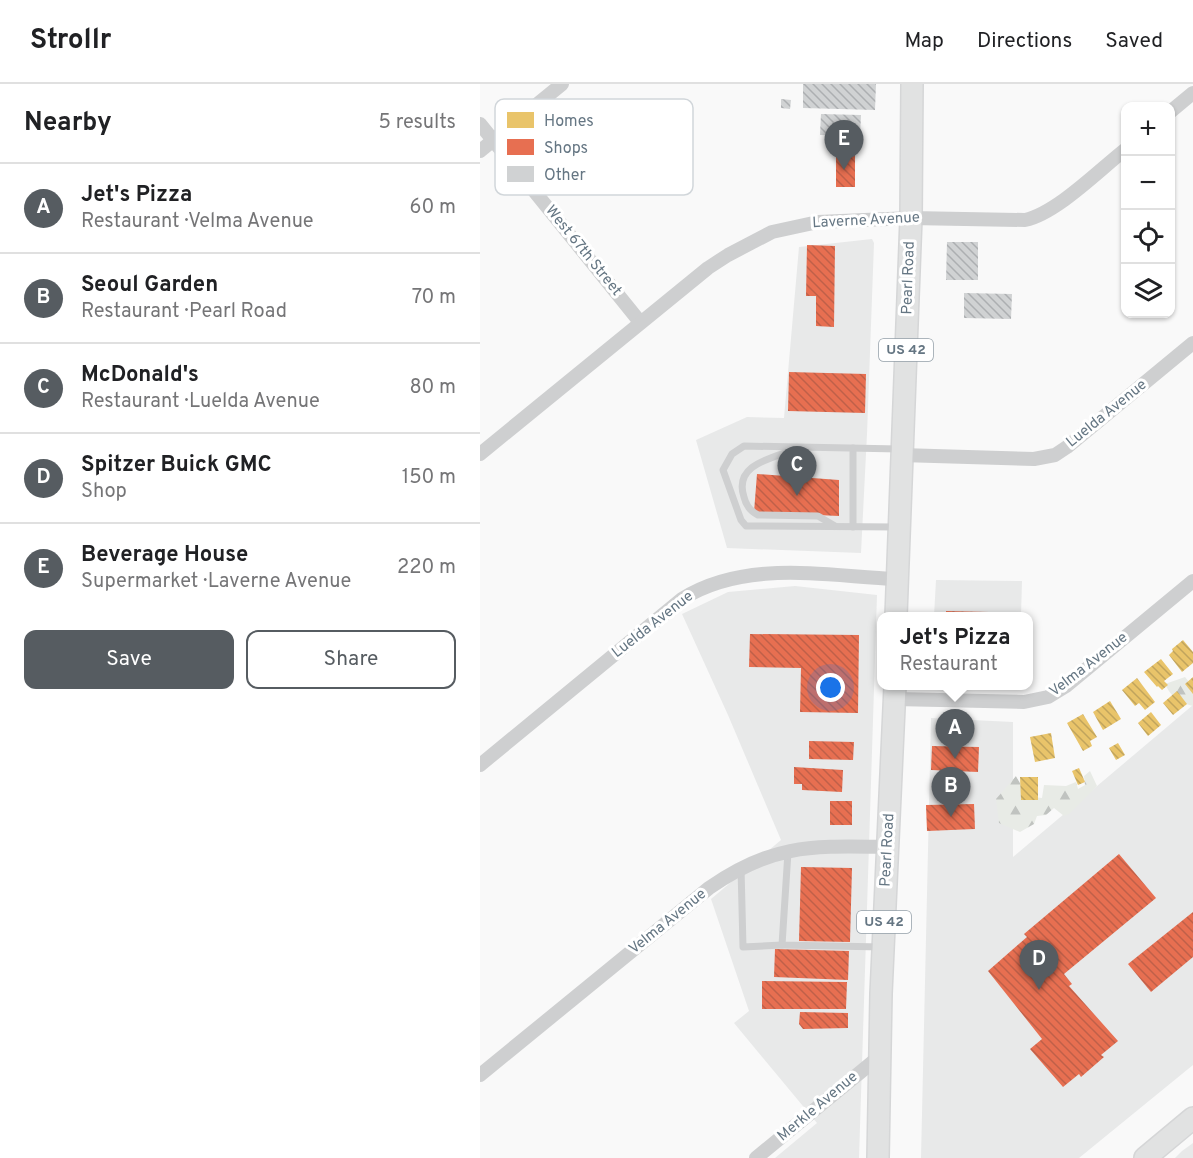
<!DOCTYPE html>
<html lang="en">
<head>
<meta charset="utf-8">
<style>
	body { margin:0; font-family:Overpass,sans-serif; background:#f6f6f6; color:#202124 }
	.controls { position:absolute; right:18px; top:18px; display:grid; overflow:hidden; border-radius:12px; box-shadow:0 2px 4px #0004 }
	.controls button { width:54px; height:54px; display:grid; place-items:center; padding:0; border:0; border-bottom:2px solid #e0e0e0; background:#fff; color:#202124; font:30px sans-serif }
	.you { position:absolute; left:351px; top:604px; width:21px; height:21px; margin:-15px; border:4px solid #fff; border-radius:50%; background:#1a73e8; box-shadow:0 0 0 9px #1a73e833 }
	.badge { display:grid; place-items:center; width:39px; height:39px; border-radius:50%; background:#565c61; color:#fff; font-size:20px; font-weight:700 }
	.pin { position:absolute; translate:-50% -50px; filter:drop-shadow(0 2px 3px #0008) }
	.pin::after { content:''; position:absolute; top:32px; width:21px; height:18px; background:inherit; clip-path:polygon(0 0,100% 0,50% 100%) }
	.popup { position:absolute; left:397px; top:528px; width:156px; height:78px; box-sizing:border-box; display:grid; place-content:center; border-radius:12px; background:#fff; filter:drop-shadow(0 2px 4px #0005); font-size:20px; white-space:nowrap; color:#757577 }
	.popup b { font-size:22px; color:#202124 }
	.popup::after { content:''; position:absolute; left:50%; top:100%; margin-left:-12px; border:12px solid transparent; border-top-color:#fff }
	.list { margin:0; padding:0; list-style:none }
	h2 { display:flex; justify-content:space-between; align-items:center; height:78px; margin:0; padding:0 24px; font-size:26px }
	h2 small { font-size:20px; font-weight:400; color:#757577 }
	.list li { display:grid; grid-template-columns:39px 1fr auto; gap:18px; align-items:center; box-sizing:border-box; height:90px; padding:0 24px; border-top:2px solid #e0e0e0 }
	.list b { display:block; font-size:22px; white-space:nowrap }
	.list p { margin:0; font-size:20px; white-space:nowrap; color:#757577 }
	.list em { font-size:20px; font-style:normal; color:#757577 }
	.actions { display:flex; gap:12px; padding:18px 24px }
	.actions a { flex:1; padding:14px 0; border:2px solid #565c61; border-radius:12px; text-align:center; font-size:21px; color:#565c61 }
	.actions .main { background:#565c61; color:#fff }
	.icon { flex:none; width:33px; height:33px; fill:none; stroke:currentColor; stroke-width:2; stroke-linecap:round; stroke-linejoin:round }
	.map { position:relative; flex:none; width:713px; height:1074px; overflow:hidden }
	header { display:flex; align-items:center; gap:36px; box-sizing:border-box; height:84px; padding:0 30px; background:#fff; border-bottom:2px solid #e0e0e0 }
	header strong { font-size:28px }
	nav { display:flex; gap:33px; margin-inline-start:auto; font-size:21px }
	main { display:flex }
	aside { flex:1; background:#fff }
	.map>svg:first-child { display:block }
</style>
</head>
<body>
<header>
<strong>Strollr</strong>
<nav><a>Map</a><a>Directions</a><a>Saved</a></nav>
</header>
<main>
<aside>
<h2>Nearby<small>5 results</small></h2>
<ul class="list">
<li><span class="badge">A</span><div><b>Jet's Pizza</b><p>Restaurant · Velma Avenue</p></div><em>60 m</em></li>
<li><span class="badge">B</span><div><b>Seoul Garden</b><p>Restaurant · Pearl Road</p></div><em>70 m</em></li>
<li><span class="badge">C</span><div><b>McDonald's</b><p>Restaurant · Luelda Avenue</p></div><em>80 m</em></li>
<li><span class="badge">D</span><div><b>Spitzer Buick GMC</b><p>Shop</p></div><em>150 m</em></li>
<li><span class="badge">E</span><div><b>Beverage House</b><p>Supermarket · Laverne Avenue</p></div><em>220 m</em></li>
</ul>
<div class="actions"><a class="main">Save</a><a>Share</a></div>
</aside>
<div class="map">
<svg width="713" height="1074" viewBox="0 0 713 1074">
	<defs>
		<pattern id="forest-firs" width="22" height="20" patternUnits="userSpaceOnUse" patternTransform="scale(1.5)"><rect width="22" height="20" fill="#e8ebe6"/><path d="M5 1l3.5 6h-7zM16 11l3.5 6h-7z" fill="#c0c3c0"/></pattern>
		<pattern id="homes-back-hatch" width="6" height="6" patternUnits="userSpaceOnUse" patternTransform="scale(1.5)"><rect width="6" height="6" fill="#e9c46a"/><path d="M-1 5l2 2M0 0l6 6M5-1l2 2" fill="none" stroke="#c0a45d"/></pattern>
		<pattern id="shops-back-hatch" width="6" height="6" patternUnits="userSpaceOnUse" patternTransform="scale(1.5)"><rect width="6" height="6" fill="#e76f51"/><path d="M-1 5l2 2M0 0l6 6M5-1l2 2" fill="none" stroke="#bf6049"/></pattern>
		<pattern id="building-back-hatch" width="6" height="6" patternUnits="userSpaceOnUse" patternTransform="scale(1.5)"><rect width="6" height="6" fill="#d0d2d3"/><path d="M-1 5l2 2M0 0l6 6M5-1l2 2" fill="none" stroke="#acafb1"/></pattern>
	</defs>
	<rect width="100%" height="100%" fill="#f9f9f9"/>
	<!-- built -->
	<g fill="#e8e9e9">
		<path d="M392 155 394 159 387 350 381 469 247 464 216 356 267 333 304 334 319 163Z"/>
		<path d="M456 496 542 497 541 532H454Z"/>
		<path d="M315 502 397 511 379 1074H295L337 1039 254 939 269 927 231 815 301 756 248 631 202 530 248 508Z"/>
		<path d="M713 621V981L599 1074H441L451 634 533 638V773Z"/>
		<path d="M713 1059V1074H695L702 1067Z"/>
	</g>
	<!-- forest -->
	<g fill="url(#forest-firs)">
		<path d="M705 593 713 603 711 608 713 609V622C698 618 692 614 685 600Z"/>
		<path d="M610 687 617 702 589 730 584 732 574 724 566 731 557 732 554 740 540 748 519 739 516 715 536 692 542 702 553 713 562 714 564 701 586 702 596 698 598 705 605 701 604 692Z"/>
	</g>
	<!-- homes -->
	<g fill="url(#homes-back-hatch)">
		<path d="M703 556 713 568V579L702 588 689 571 693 567 692 565Z"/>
		<path d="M681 575 693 590 684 597 688 601 682 606 678 602 677 603 664 588Z"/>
		<path d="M713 593V610L705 600Z"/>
		<path d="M657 594 675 618 665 626 659 619 655 622 642 606Z"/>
		<path d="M697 607 707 620 693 631 683 619Z"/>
		<path d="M630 617 641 635 623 646 613 628Z"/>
		<path d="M671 628 681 641 668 652 658 639Z"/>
		<path d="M603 630 617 653 610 657 612 662 603 667 587 639Z"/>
		<path d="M571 649 575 674 555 678 550 653Z"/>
		<path d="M638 659 645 671 636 676 629 664Z"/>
		<path d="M599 684 605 698 598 701 592 687Z"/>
		<path d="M540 693H558V716H541Z"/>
	</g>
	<!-- shops -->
	<g fill="url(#shops-back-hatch)">
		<rect x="356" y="69" width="19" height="34"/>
		<path d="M327 161 355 162 354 243 336 242V212H326Z"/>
		<path d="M309 288 386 290 385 329 308 327Z"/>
		<path d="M277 390 359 396V432L274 428Z"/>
		<path d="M466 527 509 528V532H466Z"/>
		<path d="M270 550 379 551 378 629 320 628 321 584 269 583Z"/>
		<path d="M329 657 374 658 373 676 329 675Z"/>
		<path d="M452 662 499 663 498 688 451 686Z"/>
		<path d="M314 683 363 686 362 708 322 706V700H314Z"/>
		<rect x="350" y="717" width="22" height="24"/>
		<path d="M494 720 495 745 447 747 446 721Z"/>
		<path d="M639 770 676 814 584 890 592 900 589 902 638 957 621 971 624 973 601 993 599 990 583 1003 550 965 562 955 508 887 547 853 544 850Z"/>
		<path d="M321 783 372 784 370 858 319 857Z"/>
		<path d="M713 828V873L671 908 648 880Z"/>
		<path d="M295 865 369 867 368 896 294 893Z"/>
		<path d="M282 897 367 898 366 925H282Z"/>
		<path d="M320 928 368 929V944L323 945 319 940Z"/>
	</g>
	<!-- building -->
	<g fill="url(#building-back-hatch)">
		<path d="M323 0H396L395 26 323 24Z"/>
		<path d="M301 15 311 16 310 25 301 24Z"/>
		<path d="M341 30 381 31 380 52 340 51Z"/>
		<path d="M467 158H498V196H466Z"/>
		<path d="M484 209 532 210 531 235 484 234Z"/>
	</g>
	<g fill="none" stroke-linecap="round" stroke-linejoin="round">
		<!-- primary casing -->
		<g stroke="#d5d6d7" stroke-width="24">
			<g id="primary">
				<path d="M416 532 431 134 432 0"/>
				<path d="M398 1074 401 910 415 602"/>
				<path d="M665 1074 713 1034"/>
			</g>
		</g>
		<!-- lane -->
		<g stroke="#cecfd0" stroke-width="7">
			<path d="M316 365C293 374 253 380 264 413 266 422 270 427 278 431L338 432 355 442"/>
			<path d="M373 443V364"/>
			<path d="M417 443 266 442 261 436 243 386 252 370 264 362 419 365"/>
			<path d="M308 768 302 861 402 863"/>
			<path d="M261 784 263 863 302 861"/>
		</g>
		<!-- street -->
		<g stroke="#cecfd0" stroke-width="14">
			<path d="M690 28 713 9"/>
			<path d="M0 40 160 238"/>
			<path d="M0 67 82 0"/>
			<path d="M0 370 228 184 248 171 292 148 338 138 431 134 545 136C577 129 619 86 646 65"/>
			<path d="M421 371 554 375 575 371 587 363 713 259"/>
			<path d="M415 615 544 618 568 613 586 602 713 497"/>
			<path d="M0 681 202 515C266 475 345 492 416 495"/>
			<path d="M0 991 229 804C294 759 332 762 408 763"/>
			<path d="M276 1074 400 972"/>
		</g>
		<!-- primary -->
		<use href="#primary" stroke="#e1e2e2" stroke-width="21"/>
	</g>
	<g text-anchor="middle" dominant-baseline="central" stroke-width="6" stroke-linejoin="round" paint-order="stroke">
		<!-- shield labels -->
		<g fill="#fff" stroke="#939fa8" stroke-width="1.5">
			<rect x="399" y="255" width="54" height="22" rx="4.5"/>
			<rect x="377" y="827" width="54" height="22" rx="4.5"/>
		</g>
		<g font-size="14" font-weight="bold" fill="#657683">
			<text x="426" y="266">US 42</text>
			<text x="404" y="838">US 42</text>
		</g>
		<!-- street labels -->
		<g font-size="15" fill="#657683" stroke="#fff">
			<text transform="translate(386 137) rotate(-3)">Laverne Avenue</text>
			<text transform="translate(103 167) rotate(51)">West 67th Street</text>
			<text transform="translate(429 194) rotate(-88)">Pearl Road</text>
			<text transform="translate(627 330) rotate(-39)">Luelda Avenue</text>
			<text transform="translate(173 541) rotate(-38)">Luelda Avenue</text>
			<text transform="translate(609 581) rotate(-38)">Velma Avenue</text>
			<text transform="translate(408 766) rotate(-87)">Pearl Road</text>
			<text transform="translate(188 838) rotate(-39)">Velma Avenue</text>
			<text transform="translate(338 1023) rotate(-40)">Merkle Avenue</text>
		</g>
	</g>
	<!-- legend -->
	<rect x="15" y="15" width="198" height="96" rx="9" fill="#fff" stroke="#d1d6da" stroke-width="1.5"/>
	<rect x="27" y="28" width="27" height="16" fill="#e9c46a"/>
	<rect x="27" y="55" width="27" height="16" fill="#e76f51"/>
	<rect x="27" y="82" width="27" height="16" fill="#d0d2d3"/>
	<g font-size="16" fill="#657683">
		<text x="64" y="42">Homes</text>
		<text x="64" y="69">Shops</text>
		<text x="64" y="96">Other</text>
	</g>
</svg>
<div class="controls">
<button>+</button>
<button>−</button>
<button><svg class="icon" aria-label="locate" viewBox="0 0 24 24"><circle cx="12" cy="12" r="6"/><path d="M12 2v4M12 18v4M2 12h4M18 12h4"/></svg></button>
<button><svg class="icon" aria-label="layers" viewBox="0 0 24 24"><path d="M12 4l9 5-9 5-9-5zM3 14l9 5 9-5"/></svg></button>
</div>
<div class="you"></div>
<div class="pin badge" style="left:475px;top:675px">A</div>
<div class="popup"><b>Jet's Pizza</b>Restaurant</div>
<div class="pin badge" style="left:471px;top:733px">B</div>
<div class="pin badge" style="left:317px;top:412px">C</div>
<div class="pin badge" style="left:559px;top:906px">D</div>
<div class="pin badge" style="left:364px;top:86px">E</div>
</div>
</main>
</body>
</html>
